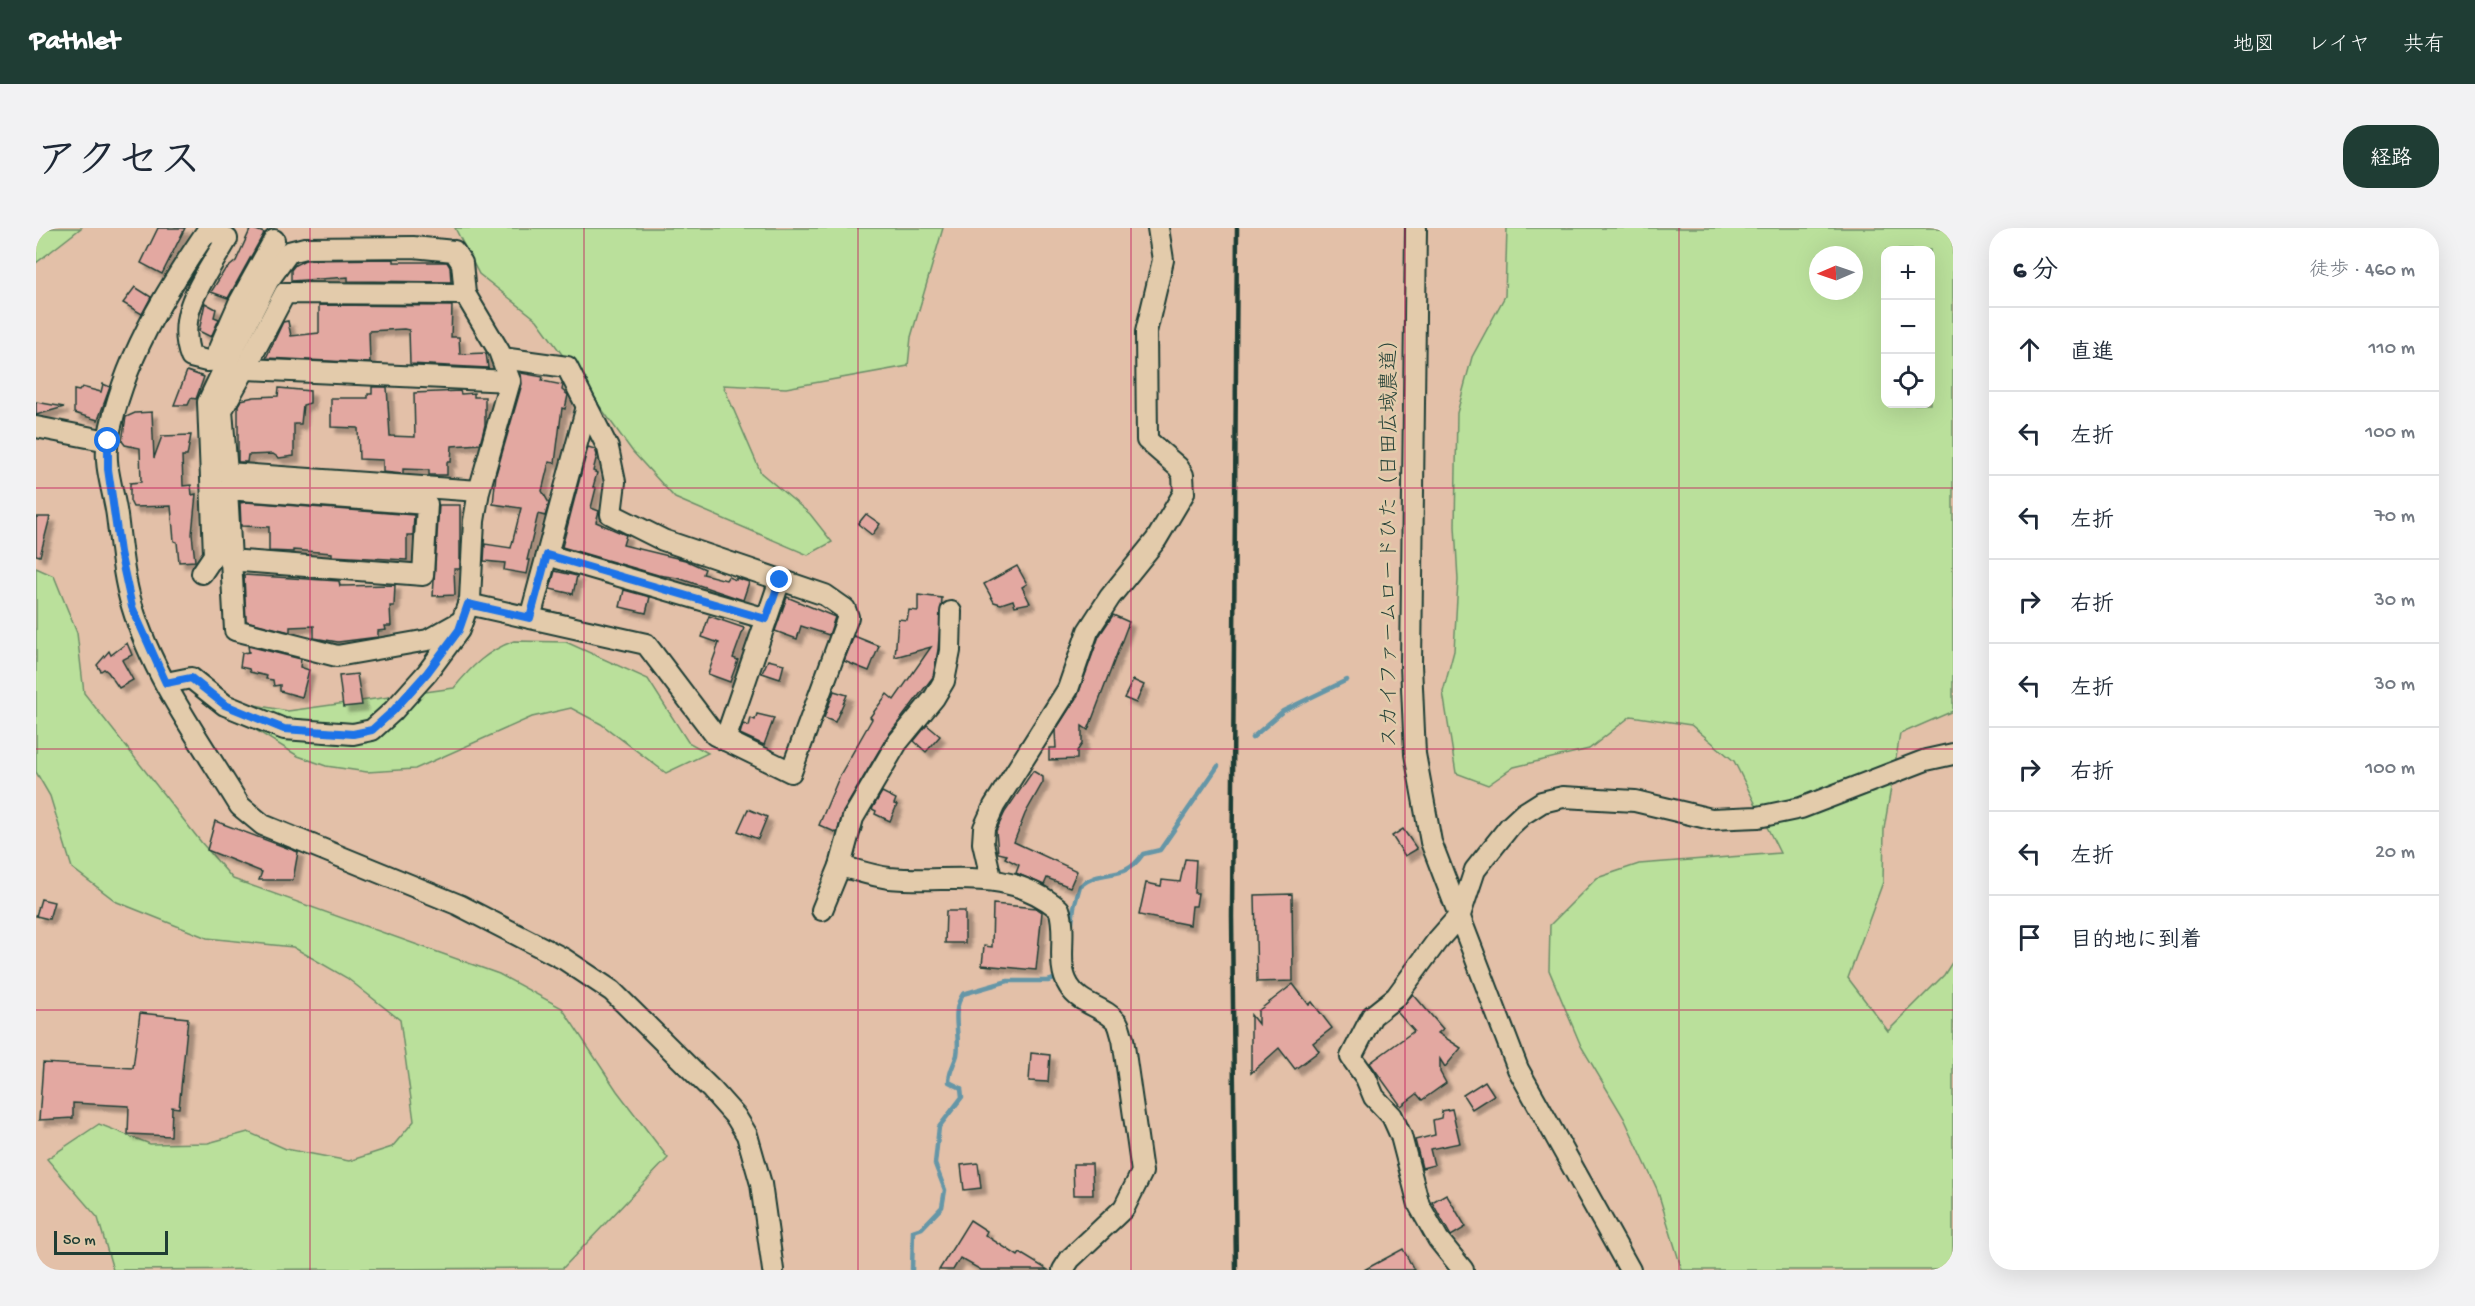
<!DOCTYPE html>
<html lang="ja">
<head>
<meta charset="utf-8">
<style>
	body { margin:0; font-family:"Gochi Hand","Klee One",sans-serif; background:#f2f2f3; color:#1f2937 }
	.controls { position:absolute; right:18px; top:18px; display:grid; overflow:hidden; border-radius:12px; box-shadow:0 6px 24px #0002 }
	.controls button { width:54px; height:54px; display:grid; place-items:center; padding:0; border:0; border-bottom:2px solid #e0e1e3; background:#fff; color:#1f2937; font:30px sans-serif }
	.compass { position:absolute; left:1773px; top:18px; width:54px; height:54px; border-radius:50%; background:#fff; box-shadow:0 6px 24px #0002; rotate:268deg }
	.scale { position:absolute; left:18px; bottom:15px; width:114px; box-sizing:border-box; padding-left:6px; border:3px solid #1f3d34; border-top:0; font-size:16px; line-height:21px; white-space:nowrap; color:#1f3d34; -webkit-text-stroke:4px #e3cbab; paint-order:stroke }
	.stop { position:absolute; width:18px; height:18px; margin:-14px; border:4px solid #1a73e8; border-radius:50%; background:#fff }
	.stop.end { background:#1a73e8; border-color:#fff; box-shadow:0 2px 6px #0008 }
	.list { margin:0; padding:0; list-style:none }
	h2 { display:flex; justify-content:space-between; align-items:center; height:78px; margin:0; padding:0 24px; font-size:26px }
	h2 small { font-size:20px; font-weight:400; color:#747a83 }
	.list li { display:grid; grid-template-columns:39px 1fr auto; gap:18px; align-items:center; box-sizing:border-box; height:84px; padding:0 24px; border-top:2px solid #e0e1e3 }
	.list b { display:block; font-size:22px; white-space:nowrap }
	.list em { font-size:20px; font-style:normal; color:#747a83 }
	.icon { flex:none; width:33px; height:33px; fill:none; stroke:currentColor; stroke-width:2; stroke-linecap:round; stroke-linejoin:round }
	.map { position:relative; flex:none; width:1917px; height:1042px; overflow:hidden; border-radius:24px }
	header { display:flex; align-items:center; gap:36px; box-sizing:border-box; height:84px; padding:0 30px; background:#1f3d34; color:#fff }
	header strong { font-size:28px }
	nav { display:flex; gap:33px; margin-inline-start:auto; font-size:21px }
	.intro { display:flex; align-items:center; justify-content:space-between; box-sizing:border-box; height:144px; padding:0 36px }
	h1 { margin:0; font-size:42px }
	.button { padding:15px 27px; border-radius:24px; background:#1f3d34; color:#fff; font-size:21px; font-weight:700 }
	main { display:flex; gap:36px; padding:0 36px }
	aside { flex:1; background:#fff; border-radius:24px; box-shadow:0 6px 24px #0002 }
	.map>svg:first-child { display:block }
</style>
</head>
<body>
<header>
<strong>Pathlet</strong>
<nav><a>地図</a><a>レイヤ</a><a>共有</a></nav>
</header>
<div class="intro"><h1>アクセス</h1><a class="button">経路</a></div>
<main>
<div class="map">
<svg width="1917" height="1042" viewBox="0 0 1917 1042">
	<defs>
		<filter id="shadow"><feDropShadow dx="5.5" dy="5.5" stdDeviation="1.5" flood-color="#0004"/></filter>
	</defs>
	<rect width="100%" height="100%" fill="#e3c0a8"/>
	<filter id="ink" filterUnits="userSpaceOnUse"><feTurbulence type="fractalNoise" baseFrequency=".0167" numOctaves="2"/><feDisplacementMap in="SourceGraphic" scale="12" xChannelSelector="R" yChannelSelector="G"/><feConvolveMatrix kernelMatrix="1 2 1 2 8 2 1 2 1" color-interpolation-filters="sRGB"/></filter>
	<g filter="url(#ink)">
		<!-- green -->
		<g fill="#bae09b" stroke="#6c8e68" stroke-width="1.5" fill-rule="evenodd">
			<path d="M0 0H45L0 35Z"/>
			<path d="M419 0H907L875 109 872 138 750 160 687 157 725 245 774 286 796 314 772 327 639 270 597 224 501 92 443 46Z"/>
			<path d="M1471 0H1917V483L1864 506 1848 601 1847 654 1812 750 1852 803 1908 747 1917 733V1042H1646L1621 961 1588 890 1545 818 1513 742 1514 697 1561 650 1603 636 1744 625 1698 533 1655 497 1595 488 1553 521 1478 539 1452 557 1420 545 1407 464 1418 423 1422 352 1419 298 1421 185 1436 129 1469 68ZM1850 22H1894V176H1850ZM1782 27H1818V63H1782Z"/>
			<path d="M0 340 18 348 41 405 48 465 165 614 197 651 463 746 526 780 581 863 632 930 527 1040 77 1042 62 990 11 931 63 896 114 916 172 915 212 904 250 921 313 933 356 919 378 893 364 792 311 750 257 719 171 710 81 674 36 640 14 568 0 544Z"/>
			<path d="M478 413 530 414 612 451 652 514 672 525 630 545 565 496 535 480 496 489 379 541 331 544 290 538 262 528 192 485 202 474 252 483 418 460C436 438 451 423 478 413Z"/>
		</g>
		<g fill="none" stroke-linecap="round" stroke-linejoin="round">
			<!-- stream -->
			<g stroke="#6596a7" stroke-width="4.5">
				<path d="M1216 510 1247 483 1311 452"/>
				<path d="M1035 702 1038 679 1044 658C1069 638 1086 656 1107 626L1124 622 1182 538"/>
				<path d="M876 1042 877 1003 886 1000 906 979 909 962 899 936 903 899 926 869 925 860 913 854C913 843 918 837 921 827 925 806 914 785 927 766L972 753H1012L1024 749"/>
			</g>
		</g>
		<!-- building -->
		<g fill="#e3a8a1" stroke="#1f3d34" stroke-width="1.5" filter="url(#shadow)">
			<path d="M122 0H149L126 46 105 35Z"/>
			<path d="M215 0 228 5 192 70 175 64 188 43 200 33Z"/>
			<path d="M358 31V34H411L414 39 415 54 312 53V49L255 53V42L259 37 269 32Z"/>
			<path d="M99 59 115 69 106 86 87 75Z"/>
			<path d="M169 75 180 81 178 89 183 91 175 109 163 103Z"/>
			<path d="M283 77 416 78 415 109H423L424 126 450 125 452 140 374 136 373 102 368 101 333 103 334 135 230 130 247 94 252 93 255 108 283 105Z"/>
			<path d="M151 143 168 149 160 171 155 170 152 177H138Z"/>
			<path d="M485 145 507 149 506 153 527 157 526 162 532 167 529 181 526 180 519 235 513 234 506 263 513 275 509 288 502 286 491 332H494L491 346 468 342 469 335 448 333 449 316 475 320 485 280 457 276 460 246 486 156Z"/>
			<path d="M67 156 74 159 62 192 38 185V162L43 163 46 159 65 164Z"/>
			<path d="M336 159H351L354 208 379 209 378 165 424 163 425 166 438 165V169H449V197L444 216 416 218 415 234H411V247H393V242L367 241V246L347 244V232L323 231 322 200 295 199V170H332V166H336Z"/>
			<path d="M243 160 274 163V175L267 177 265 196H258V228L243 230 237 226 212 227 211 234H202V177L205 172 218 169 242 168Z"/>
			<path d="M0 174 28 179 0 187Z"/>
			<path d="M116 184 118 230 126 208 155 207 151 228H146L147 258 155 257 156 267 160 266 156 306 159 333 143 334 141 314 138 313 135 278 97 279 94 273V255L105 254 104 220 89 217 86 213 90 189 99 185Z"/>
			<path d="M552 219 559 221 561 227 557 243 561 245 557 259 560 260 555 280 563 283 560 294 590 307 587 317 649 332 669 341 667 346 690 352 692 349 700 352V350L713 354 707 372 642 350 622 347 526 319Z"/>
			<path d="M210 274 378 287 377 307H371V332L296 328V325L257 322V324L233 323V299L205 298 204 275Z"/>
			<path d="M403 277H424V341H418L419 367 397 368Z"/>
			<path d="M830 286 844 296 836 307 822 296Z"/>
			<path d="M0 289H14L4 328 0 327Z"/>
			<path d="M981 338 991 356 986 359 994 375 979 378 977 372 965 376 958 374 948 356Z"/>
			<path d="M519 343 541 348 537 366 514 361Z"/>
			<path d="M208 347 303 353 304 358 359 357 358 378H354L355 398H349L350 402 342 403V409L302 414 278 410V398L254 399V404L210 393Z"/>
			<path d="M588 362 614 369 610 385 584 379Z"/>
			<path d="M882 367 906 370 902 422 897 449 851 509 807 584 801 605 783 597 804 547 836 491 834 489 851 466 858 472 895 419 859 429 862 391 871 392 873 382 882 383Z"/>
			<path d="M751 369 799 389 793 407 765 398 761 411 739 403Z"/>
			<path d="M1077 387 1093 394 1052 502 1046 498V516L1041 523V531L1013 532V520H1020L1019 503 1042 467 1063 408Z"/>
			<path d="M673 388 708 400 697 430 702 432 694 454 672 446 683 415 666 409Z"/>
			<path d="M818 408 843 418 833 443 808 433Z"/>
			<path d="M91 415 96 427 86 432 97 452 83 460 72 444 68 441 65 443 61 437 73 423 75 427Z"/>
			<path d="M212 418 265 431 264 439 273 442 266 469 244 463V457L238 458 237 452 230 451 231 448 214 444 213 441 204 439 206 425 213 424Z"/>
			<path d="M732 432 748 436 744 451 726 445Z"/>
			<path d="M321 446 326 477 307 479 303 448Z"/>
			<path d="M1097 452 1108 457 1100 475 1088 470Z"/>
			<path d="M798 463 811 467 799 494 788 490Z"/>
			<path d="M721 486 738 490 728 517 704 506 707 496 713 498 715 490 719 492Z"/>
			<path d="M891 497 904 508 890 524 878 513Z"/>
			<path d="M997 543 1007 549V554L989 586 978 614 1041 643 1034 659 1011 650 1008 657 980 645 983 637 969 630 971 627 962 625 960 603 969 584Z"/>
			<path d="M846 564 860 571 858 576 861 577 854 593 839 586 840 583 836 581Z"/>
			<path d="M712 581 731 589 722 611 702 603Z"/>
			<path d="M179 593 262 624 257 652H223L226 644 171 622Z"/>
			<path d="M1367 601 1381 621 1369 628 1356 608Z"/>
			<path d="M1149 631 1160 632 1158 665H1162L1160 678H1156L1154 697 1103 687 1110 655 1125 658 1126 652 1144 654Z"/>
			<path d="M1256 666 1257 753 1221 754 1219 667Z"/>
			<path d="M5 671 18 674 13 691 0 688Z"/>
			<path d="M957 676 1000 680 1006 684 1000 742 946 737 948 718 956 719Z"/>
			<path d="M910 683H929V715H909Z"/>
			<path d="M1257 756 1273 777 1276 774 1296 800 1277 815 1283 823 1259 841 1243 820 1215 845V787L1222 796V783Z"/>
			<path d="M1377 766 1407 801 1402 805 1425 820 1409 839 1404 831V844L1410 855 1386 872 1381 866 1365 878 1334 835 1378 803 1361 784Z"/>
			<path d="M104 785 152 790 143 880 136 879 135 908 92 906 93 878 37 875V890L3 892 7 835 97 840Z"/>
			<path d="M995 825 1014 827 1012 854 993 853Z"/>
			<path d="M1449 853 1458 867 1436 881 1427 867Z"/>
			<path d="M1416 881 1424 915 1394 921 1398 937 1386 940 1379 912 1399 907 1397 892 1405 890 1406 883Z"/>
			<path d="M942 935 945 960 928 962 925 937Z"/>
			<path d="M1037 936H1056L1057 967H1038Z"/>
			<path d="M1410 966 1430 999 1415 1008 1396 974Z"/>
			<path d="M934 992 951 1003 949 1007 982 1028 984 1025 1012 1042H945L924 1030 917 1042H903Z"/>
			<path d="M1367 1021 1378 1042H1328Z"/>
		</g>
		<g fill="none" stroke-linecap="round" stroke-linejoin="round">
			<!-- minor casing -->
			<g stroke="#1f3d34" stroke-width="24">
				<g id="minor">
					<path d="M173 0C128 66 87 132 72 212 67 237 78 264 81 288 85 319 87 348 96 378 117 449 165 514 204 578L227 597 423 677 528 731 576 763 676 862 700 889 711 907 725 956 737 1042"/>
					<path d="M1380 0 1375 437 1379 526 1395 614 1482 841 1594 1042"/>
					<path d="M429 66 249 65 209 141 474 153"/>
					<path d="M178 132 203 75 238 12"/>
					<path d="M209 141 186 182 191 245 443 263"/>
					<path d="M0 199 72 213"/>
					<path d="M511 327 731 391"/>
					<path d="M193 332 387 347 391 276 191 261 199 402 301 428 392 412 426 393"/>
					<path d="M166 345 178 327 172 174 192 132"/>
					<path d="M432 376 610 416 679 507 755 544 812 389 809 381 789 367 627 312 575 286 579 254 572 220 531 139 466 130"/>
					<path d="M494 390 551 178"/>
					<path d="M130 455 155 450 189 477 248 501 317 506 336 502 357 483 391 445 423 402 434 371 438 293 443 263 474 153 463 123 429 66 426 35 418 23 377 19 269 20 253 24 232 53 192 132 171 133 155 129C138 85 170 48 191 11L172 1"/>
					<path d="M689 512 744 352"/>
					<path d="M804 638C820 642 837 648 853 650 915 656 969 637 1023 681 1032 705 1019 736 1033 758 1044 777 1068 778 1081 794 1084 798 1085 806 1087 811L1106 944 1088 980 1034 1031 1027 1042"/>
					<path d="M955 650 947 615 948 600 958 578 1032 461 1052 403 1074 369 1120 312 1148 265 1147 247 1142 239 1111 212 1110 104 1127 32 1122 0"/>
					<path d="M786 682 804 638 817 590 861 515 898 470 908 453 914 423 915 384"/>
					<path d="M1427 1042 1402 1011 1383 977 1365 908 1356 888 1338 869 1330 850 1315 829 1336 788 1360 769 1401 713 1424 687 1439 642 1474 598 1487 586 1506 574 1527 569 1599 573 1675 591 1722 589 1765 580 1890 532 1917 526"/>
				</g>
			</g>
			<!-- minor -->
			<use href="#minor" stroke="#e3cbab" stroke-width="20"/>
			<!-- rail -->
			<path stroke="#1f3d34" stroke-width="4.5" d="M1200 1042 1196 689 1201 0"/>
		</g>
	</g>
	<g fill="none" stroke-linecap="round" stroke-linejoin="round" filter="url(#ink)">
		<!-- route -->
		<path stroke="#1a73e8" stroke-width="8" d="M72 213V241L84 324 96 379 130 455 155 450 189 477 248 501 317 506 336 502 357 483 391 445 423 402 432 376 494 390 511 327 730 391 744 352"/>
	</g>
	<!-- grid -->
	<path fill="none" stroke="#c2185b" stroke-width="1.5" stroke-opacity="0.55" d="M274 0V1042M548 0V1042M822 0V1042M1095 0V1042M1369 0V1042M1643 0V1042M0 260H1917M0 521H1917M0 782H1917"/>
	<g text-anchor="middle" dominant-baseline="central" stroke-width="5" stroke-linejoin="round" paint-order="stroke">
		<!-- street labels -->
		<g font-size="21" fill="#1f3d34" stroke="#e3cbab">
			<text transform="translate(1355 310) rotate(-90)">スカイファームロードひた（日田広域農道）</text>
		</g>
	</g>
</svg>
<div class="controls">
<button>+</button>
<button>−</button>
<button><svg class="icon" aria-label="locate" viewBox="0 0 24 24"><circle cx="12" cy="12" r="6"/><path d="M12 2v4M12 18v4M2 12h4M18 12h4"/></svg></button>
</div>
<svg class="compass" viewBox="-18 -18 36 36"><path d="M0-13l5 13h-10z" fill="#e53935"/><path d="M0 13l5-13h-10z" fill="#747a83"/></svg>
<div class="scale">50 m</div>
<div class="stop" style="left:72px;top:213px"></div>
<div class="stop end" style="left:744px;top:352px"></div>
</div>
<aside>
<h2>6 分<small>徒歩 · 460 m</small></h2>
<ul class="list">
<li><svg class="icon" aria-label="ahead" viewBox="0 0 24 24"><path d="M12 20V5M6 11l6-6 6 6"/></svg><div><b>直進</b></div><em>110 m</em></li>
<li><svg class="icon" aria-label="left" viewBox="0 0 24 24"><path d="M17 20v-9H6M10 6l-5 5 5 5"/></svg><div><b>左折</b></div><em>100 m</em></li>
<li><svg class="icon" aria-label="left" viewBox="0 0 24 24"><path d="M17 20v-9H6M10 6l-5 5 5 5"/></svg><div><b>左折</b></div><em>70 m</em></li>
<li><svg class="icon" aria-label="right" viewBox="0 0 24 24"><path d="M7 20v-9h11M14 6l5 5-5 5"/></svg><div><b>右折</b></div><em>30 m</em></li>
<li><svg class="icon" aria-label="left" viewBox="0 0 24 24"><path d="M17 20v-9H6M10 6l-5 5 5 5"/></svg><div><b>左折</b></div><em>30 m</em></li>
<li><svg class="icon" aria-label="right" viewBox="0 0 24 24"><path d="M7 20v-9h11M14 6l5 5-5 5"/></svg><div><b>右折</b></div><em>100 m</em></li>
<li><svg class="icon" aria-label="left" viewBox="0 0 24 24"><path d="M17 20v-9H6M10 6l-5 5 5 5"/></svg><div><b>左折</b></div><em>20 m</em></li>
<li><svg class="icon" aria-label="arrive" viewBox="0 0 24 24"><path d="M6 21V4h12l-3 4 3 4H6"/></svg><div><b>目的地に到着</b></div></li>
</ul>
</aside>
</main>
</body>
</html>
